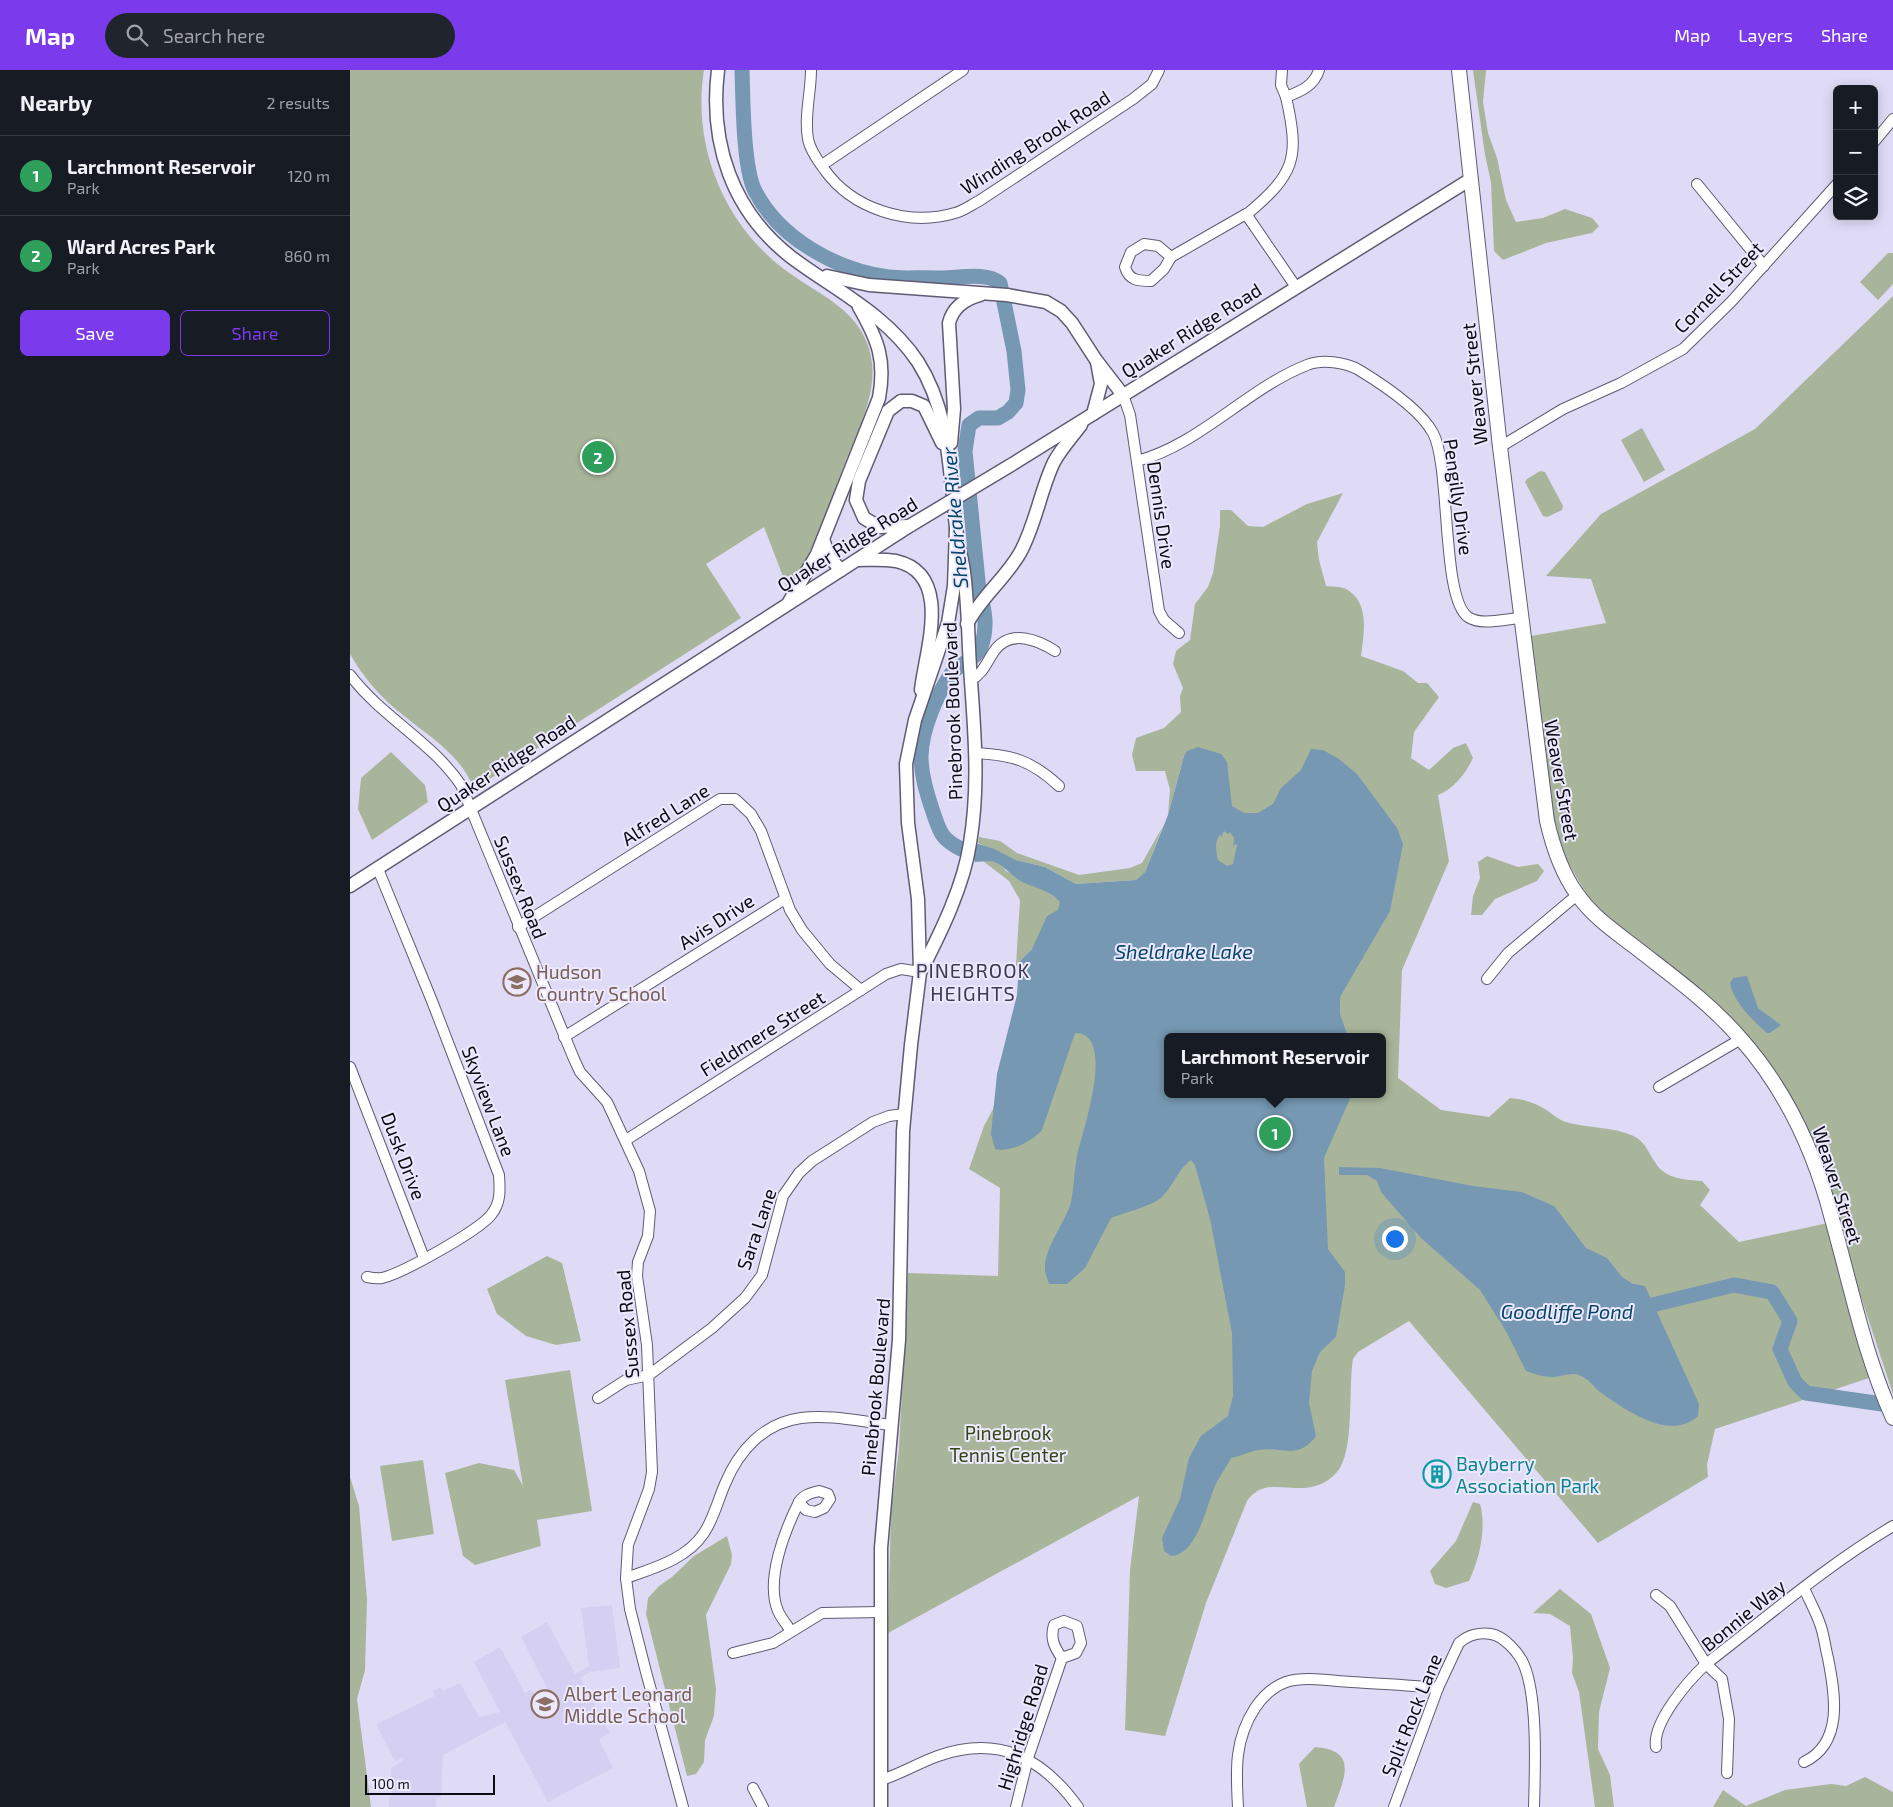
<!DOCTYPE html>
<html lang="en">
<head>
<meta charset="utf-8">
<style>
	body { margin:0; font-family:"Exo 2",sans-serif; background:#20242c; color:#f1f3f6 }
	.controls { position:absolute; right:15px; top:15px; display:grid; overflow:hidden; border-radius:8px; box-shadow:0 2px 12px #0003 }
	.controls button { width:45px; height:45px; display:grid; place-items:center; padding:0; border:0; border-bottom:1px solid #363941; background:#171b24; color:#f1f3f6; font:25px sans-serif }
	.scale { position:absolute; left:15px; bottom:12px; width:130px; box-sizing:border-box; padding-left:5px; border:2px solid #0c0a13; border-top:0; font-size:14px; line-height:18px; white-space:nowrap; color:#0c0a13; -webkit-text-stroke:4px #ece9ff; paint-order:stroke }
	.you { position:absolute; left:1044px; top:1168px; width:18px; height:18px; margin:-12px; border:4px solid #fff; border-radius:50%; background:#1a73e8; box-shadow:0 0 0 8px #1a73e833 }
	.badge { display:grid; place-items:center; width:32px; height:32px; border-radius:50%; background:#7c3aed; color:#fff; font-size:16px; font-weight:700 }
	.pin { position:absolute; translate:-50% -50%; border:2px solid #fff; box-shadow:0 1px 5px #0006 }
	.popup { position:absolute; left:814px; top:963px; width:222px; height:65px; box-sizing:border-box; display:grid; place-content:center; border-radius:8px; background:#171b24; filter:drop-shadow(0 1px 4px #0005); font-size:16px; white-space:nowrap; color:#9ea1a6 }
	.popup b { font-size:19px; color:#f1f3f6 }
	.popup::after { content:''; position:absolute; left:50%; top:100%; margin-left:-10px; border:10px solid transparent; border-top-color:#171b24 }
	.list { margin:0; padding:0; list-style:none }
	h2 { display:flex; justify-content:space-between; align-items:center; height:65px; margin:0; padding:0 20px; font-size:21px }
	h2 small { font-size:16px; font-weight:400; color:#9ea1a6 }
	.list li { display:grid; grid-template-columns:32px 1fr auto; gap:15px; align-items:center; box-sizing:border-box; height:80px; padding:0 20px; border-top:1px solid #363941 }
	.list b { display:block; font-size:19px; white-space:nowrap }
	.list p { margin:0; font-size:16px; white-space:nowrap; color:#9ea1a6 }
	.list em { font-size:16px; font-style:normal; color:#9ea1a6 }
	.actions { display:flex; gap:10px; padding:15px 20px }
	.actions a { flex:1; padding:11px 0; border:1px solid #7c3aed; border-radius:8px; text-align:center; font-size:18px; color:#7c3aed }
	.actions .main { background:#7c3aed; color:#fff }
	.icon { flex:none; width:28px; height:28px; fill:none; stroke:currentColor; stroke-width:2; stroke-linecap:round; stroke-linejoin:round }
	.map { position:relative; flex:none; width:1543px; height:1737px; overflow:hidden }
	header { display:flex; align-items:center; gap:30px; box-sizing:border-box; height:70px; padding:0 25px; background:#7c3aed; color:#fff }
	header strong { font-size:24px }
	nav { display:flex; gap:28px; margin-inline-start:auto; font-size:18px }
	.search { width:350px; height:45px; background:#20242c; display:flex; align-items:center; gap:12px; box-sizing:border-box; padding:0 18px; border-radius:28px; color:#9ea1a6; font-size:19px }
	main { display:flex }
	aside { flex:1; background:#171b24 }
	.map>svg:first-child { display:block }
</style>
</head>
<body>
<header>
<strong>Map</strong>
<div class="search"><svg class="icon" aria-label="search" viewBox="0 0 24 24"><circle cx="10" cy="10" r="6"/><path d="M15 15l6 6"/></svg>Search here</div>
<nav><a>Map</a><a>Layers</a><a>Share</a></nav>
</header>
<main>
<aside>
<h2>Nearby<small>2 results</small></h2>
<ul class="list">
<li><span class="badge" style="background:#2e9e5b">1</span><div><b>Larchmont Reservoir</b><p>Park</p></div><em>120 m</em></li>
<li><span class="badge" style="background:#2e9e5b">2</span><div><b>Ward Acres Park</b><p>Park</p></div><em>860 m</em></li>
</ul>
<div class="actions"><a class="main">Save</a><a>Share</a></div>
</aside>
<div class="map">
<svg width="1543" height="1737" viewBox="0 0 1543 1737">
	<rect width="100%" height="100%" fill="#dfdbf6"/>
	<!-- built -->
	<path fill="#d5cff2" d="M262 1535 270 1598 240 1602 230 1608 260 1663 249 1669 263 1698 198 1732 155 1652 93 1685 91 1727 86 1728V1737H39V1727L42 1726 41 1698 52 1691 54 1687 45 1691 26 1654 85 1626 83 1621 90 1617 93 1621 110 1613 129 1647 150 1642 124 1592 150 1577 175 1623 181 1620 185 1626 197 1618 171 1567 197 1552 225 1604 239 1596 231 1538Z"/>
	<!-- green -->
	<g fill="#a9b59b" fill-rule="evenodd">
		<path d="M0 0H354C342 73 372 150 430 196 466 225 516 239 522 293 526 328 505 366 493 398 477 437 465 484 437 517L414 457 356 494 391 548 124 719C111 685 80 667 53 645 32 629 13 607 0 584Z"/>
		<path d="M1123 0H1136L1133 32 1138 63 1147 88 1156 130 1166 152 1193 148 1215 139 1242 148 1249 156 1242 163 1196 173 1153 190 1144 181 1141 112 1135 85Z"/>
		<path d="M1538 183H1543V214L1528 230 1510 212Z"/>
		<path d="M1543 226V1324L1452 1048 1425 1001 1390 956 1243 835 1206 772 1191 679 1181 566 1256 553 1241 509 1196 506 1251 444 1405 359Z"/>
		<path d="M1292 358 1315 400 1294 412 1271 370Z"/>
		<path d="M1190 401 1195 402 1213 436 1212 440 1197 447 1193 446 1175 412 1177 409Z"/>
		<path d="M993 423 967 472 969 490 976 516C982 517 991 516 996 519 1020 532 1014 563 1011 586L1053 601 1068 613H1077L1089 627 1064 662 1061 688 1079 700 1103 678 1116 673 1123 688C1116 703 1104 719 1088 725L1099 791 1052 900 1048 1008 1091 1040 1139 1047 1160 1028C1172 1029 1183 1032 1193 1038 1201 1042 1208 1050 1216 1052 1235 1058 1270 1057 1287 1068 1296 1074 1299 1084 1305 1092 1314 1109 1336 1110 1352 1111L1360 1120 1350 1135 1389 1172 1478 1153 1522 1307 1365 1359 1357 1395 1358 1407 1248 1473 1059 1251 1008 1282 1003 1289C998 1317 1005 1382 987 1402 956 1437 919 1399 897 1431L856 1533 815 1666 775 1660 780 1500 789 1426 538 1563 541 1441 549 1379 558 1203 648 1206 650 1118 619 1099 634 1056 643 1039 683 878 666 895 670 830 659 811 633 791C643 790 650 792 656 801L706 826 785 820 843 761 834 686 818 745 820 720 815 701H786L782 685 786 668 814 658 831 642 830 626 833 618 823 594 826 581 840 570 845 534 858 517 863 503 870 456V440H881L898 456 913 457 957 434ZM818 967H1032V1024H818Z"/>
		<path d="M41 682 75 715 78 732 22 770 8 739 11 708Z"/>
		<path d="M813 756 795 802 786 810 726 814 695 797 666 790 628 773 629 767 650 771 667 783 729 805 780 798 792 793Z"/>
		<path d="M1137 786 1168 797 1188 794 1194 801 1187 811 1145 829 1132 845H1121L1123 826 1130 808 1128 792Z"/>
		<path d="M197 1186 212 1193 231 1271 206 1275 176 1266 147 1244 137 1219Z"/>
		<path d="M220 1300 242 1441 187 1450 191 1476 125 1495 113 1486 95 1403 129 1393 164 1400 173 1416 155 1310Z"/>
		<path d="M73 1390 84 1464 42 1471 30 1396Z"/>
		<path d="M0 1407 9 1436 17 1529 15 1600 7 1629 21 1737H0Z"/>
		<path d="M1123 1432 1130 1434C1137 1458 1129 1490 1119 1511L1096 1518 1085 1514 1080 1501 1106 1471Z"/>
		<path d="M377 1466 382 1485 381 1494 356 1545 366 1619 364 1646 355 1670 354 1692 346 1704 337 1706 296 1544 298 1528 309 1516 322 1507 344 1486Z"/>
		<path d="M1210 1519 1241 1544 1260 1598 1249 1642 1248 1679 1260 1705 1264 1737H1245L1229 1622 1222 1603 1223 1588 1220 1556 1200 1544 1183 1543Z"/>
		<path d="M965 1677C1008 1680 995 1707 984 1737H957L949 1694Z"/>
		<path d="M1515 1707 1543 1722V1737H1363L1373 1720 1396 1736 1435 1720 1481 1714 1496 1716Z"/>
	</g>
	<!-- water -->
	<g fill="#7698b2" fill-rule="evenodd">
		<path d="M848 677 871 684 877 692 882 736 894 743H908L923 734 931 718 951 700 961 679 973 680 989 689 1007 704 1047 758 1053 774 1040 841 990 927V944L998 967H818V1024H1002L974 1088 978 1179 995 1202V1215L986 1267 970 1282 962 1301 959 1333 966 1366C947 1391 933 1376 908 1380 899 1382 890 1386 881 1388 876 1398 869 1407 865 1416 856 1437 847 1485 821 1486L814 1481 812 1468 830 1429 839 1388 851 1366 878 1346 883 1326 882 1263 860 1149 845 1095 841 1090C829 1098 823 1116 812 1127 804 1135 774 1143 761 1148L735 1198 717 1214H699C698 1210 695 1204 695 1199 694 1177 716 1152 721 1132 724 1117 724 1101 727 1086 731 1065 768 963 725 963L692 1060C683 1071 660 1083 645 1079L641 1064 647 1004 667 925 668 910 666 895 682 879 697 846 708 840 710 832C700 819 682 818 669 810 660 804 653 795 644 792 639 790 631 792 625 792L624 789 612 783 611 779 629 774 644 779 666 790 695 797 726 814 786 810 795 802 818 745 834 686 837 681ZM874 761 878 764 880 762 884 768 883 777 885 774 887 775 883 794 877 796 868 790C866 782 864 770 871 764V768Z"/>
		<path d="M1397 906 1408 938 1431 955 1420 963H1417C1403 951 1383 931 1380 913L1383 908Z"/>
		<path d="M989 1097 1030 1098 1123 1116 1172 1122 1204 1136 1236 1178 1257 1188 1272 1207 1283 1214 1295 1216 1349 1334 1348 1346C1319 1372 1276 1340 1250 1322 1243 1316 1239 1309 1229 1305 1221 1302 1211 1307 1203 1307 1193 1307 1185 1304 1176 1301L1157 1263 1130 1220 1071 1168 1031 1122 1027 1111 1017 1105H989Z"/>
	</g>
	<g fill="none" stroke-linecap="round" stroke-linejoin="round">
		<!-- river -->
		<g stroke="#7698b2" stroke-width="15">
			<path d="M392 0C393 28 393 98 405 121 429 168 486 200 538 207 554 209 571 207 587 208 606 209 635 201 650 213L664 281 668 320 666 333 658 342 648 348H629L619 355 615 381 629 521C635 540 638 557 631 577 627 589 608 594 601 604 586 626 572 659 571 686 571 705 577 724 583 742 590 762 591 769 611 779"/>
			<path d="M1302 1235 1384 1215 1422 1222 1440 1251 1430 1279 1445 1312 1456 1323 1532 1334"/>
		</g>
		<!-- minor casing -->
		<g stroke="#5f5b73" stroke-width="12">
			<g id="minor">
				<path d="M461 0C461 23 454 46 458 69 460 80 468 91 474 99 502 139 558 157 605 143 613 141 621 135 629 131L783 29 802 14 809 0"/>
				<path d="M932 0 931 15 936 27C951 21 964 16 969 0"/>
				<path d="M1524 72 1543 49"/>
				<path d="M472 95 613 0"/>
				<path d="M1347 114 1414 196"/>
				<path d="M896 145C945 104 950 89 936 27"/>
				<path d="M794 174 808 176 821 187 814 199 801 211C789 211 779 211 775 197L781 182Z"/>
				<path d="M821 187 896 144 946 217"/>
				<path d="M773 325 780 345 809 541 814 550 829 563"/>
				<path d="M1150 377 1213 339 1271 313 1333 279 1381 232 1487 114"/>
				<path d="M787 391C849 375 898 318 957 295 972 289 995 292 1009 300 1032 314 1070 339 1083 363 1101 396 1091 528 1118 547 1131 556 1155 549 1170 548"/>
				<path d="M0 605C32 647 81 671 111 715L224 989 230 1002 257 1032 289 1101 300 1141 298 1166 288 1192 287 1206 297 1275 302 1402 299 1419 278 1475 276 1508 280 1539 296 1602 333 1737"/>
				<path d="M621 610C634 603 637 591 645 580 661 559 688 570 705 581"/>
				<path d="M626 683C662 685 681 690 709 716"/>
				<path d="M168 857 370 729H385L401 744 411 761 440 840 452 860 480 894 511 920"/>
				<path d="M1137 909 1158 883 1227 825"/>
				<path d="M214 967 435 829"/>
				<path d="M0 997 74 1188"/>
				<path d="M1309 1017 1391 969"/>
				<path d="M276 1070 536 904 551 899 570 902"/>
				<path d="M17 1207C22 1208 27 1209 32 1208 53 1203 128 1161 141 1145 151 1133 150 1120 149 1105L82 931 28 799"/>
				<path d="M248 1328 276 1310 299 1305 362 1258 395 1228 412 1205 433 1126 449 1103 462 1091 523 1052 539 1046 554 1044"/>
				<path d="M469 1421 478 1424 480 1429 474 1438 465 1442 456 1440 449 1432C453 1425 461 1423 469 1421Z"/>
				<path d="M276 1508C304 1498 337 1489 354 1463 364 1448 368 1430 375 1414 389 1380 414 1353 451 1348 481 1344 512 1352 542 1355"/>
				<path d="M1306 1525 1320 1536 1356 1594 1372 1609 1379 1649 1377 1703"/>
				<path d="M714 1551 727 1556 731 1573 726 1583 712 1588C704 1577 700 1568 704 1555Z"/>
				<path d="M441 1561C437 1555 431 1548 428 1541 415 1510 435 1460 449 1432"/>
				<path d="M383 1583 423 1573 472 1543 530 1542"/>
				<path d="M1306 1677C1302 1652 1339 1610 1356 1594 1417 1547 1477 1495 1543 1456"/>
				<path d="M1454 1692C1494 1673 1485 1624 1478 1588 1475 1577 1474 1564 1470 1554 1466 1542 1459 1530 1454 1518"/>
				<path d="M531 1710C551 1704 568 1693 588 1686 648 1665 692 1687 728 1737"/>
				<path d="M403 1718 413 1737"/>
				<path d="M666 1737 678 1688 712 1588"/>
				<path d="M888 1737C886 1701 884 1670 905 1638 913 1626 922 1617 936 1612 955 1606 981 1611 1001 1612 1030 1614 1059 1615 1088 1618"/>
				<path d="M1044 1737 1088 1618 1109 1573C1118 1565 1130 1562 1141 1564 1154 1566 1169 1583 1174 1595 1188 1628 1185 1700 1184 1737"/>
			</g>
		</g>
		<!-- tertiary casing -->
		<g stroke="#5f5b73" stroke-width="15">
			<g id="tertiary">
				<path d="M368 0C359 73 382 141 441 187 485 220 536 244 568 292 600 342 599 401 606 457 607 472 612 487 614 502 618 533 618 566 620 597 624 656 630 714 620 773 614 815 591 862 572 899"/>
				<path d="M477 206 519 215 657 225 696 232 711 241 722 253 746 290 773 325"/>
				<path d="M743 344 751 314 747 292"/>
				<path d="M601 373 604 339 599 253C603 237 615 229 630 225"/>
				<path d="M661 395 1121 109"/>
				<path d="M559 456 529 457 514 448 506 430 509 411 538 341 551 331H562L574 336 592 373"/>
				<path d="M473 469 479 487 491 500"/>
				<path d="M507 490C520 490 533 489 546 491 604 504 575 582 571 620"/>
				<path d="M439 532 467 484 529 328C536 290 528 270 509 237"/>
				<path d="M617 554C631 527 655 509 670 483 686 454 690 421 704 392 711 379 722 367 731 355"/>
				<path d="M0 816 561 455"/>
				<path d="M531 1737V1478L549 1270 553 1061 561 975 570 902 568 829 558 753 556 694 565 650 598 553 604 516 606 459"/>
			</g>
		</g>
		<!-- secondary casing -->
		<g stroke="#5f5b73" stroke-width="16">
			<path id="secondary" d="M1109 0 1150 377 1197 751C1203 777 1211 802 1227 824 1242 846 1264 861 1285 877 1322 906 1360 933 1391 969 1436 1020 1465 1083 1482 1149 1501 1216 1514 1284 1543 1348"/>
		</g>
		<!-- minor -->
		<use href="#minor" stroke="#fff" stroke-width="10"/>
		<!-- tertiary -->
		<use href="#tertiary" stroke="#fff" stroke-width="12"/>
		<!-- secondary -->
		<use href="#secondary" stroke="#fff" stroke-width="14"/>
		<!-- tertiary-bridge casing -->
		<g stroke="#5f5b73" stroke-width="15" stroke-linecap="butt">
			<path id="tertiary-bridge" d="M561 455 661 395"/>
		</g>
		<!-- tertiary-bridge -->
		<use href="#tertiary-bridge" stroke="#fff" stroke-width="12"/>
	</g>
	<!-- icons -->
	<defs>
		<g id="school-ring" transform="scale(1.4375)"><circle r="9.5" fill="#ece9ff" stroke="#8d6e63" stroke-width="1.5"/><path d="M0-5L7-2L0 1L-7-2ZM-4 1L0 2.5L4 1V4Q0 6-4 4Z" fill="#8d6e63"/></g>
		<g id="building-ring" transform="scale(1.4375)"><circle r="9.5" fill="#ece9ff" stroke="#0f9aa8" stroke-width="1.5"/><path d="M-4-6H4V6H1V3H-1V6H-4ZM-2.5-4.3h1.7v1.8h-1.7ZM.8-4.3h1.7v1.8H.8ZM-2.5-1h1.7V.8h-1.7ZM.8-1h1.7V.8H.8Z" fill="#0f9aa8"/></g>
	</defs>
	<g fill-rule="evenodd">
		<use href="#school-ring" x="167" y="912"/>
		<use href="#building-ring" x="1087" y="1404"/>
		<use href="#school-ring" x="195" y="1634"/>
	</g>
	<g text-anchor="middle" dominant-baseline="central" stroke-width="4" stroke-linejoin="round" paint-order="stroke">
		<!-- street labels -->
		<g font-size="19" fill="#0c0a13" stroke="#ece9ff">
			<text transform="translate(685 72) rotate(-33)">Winding Brook Road</text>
			<text transform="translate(1368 217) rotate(-46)">Cornell Street</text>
			<text transform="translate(841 260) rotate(-32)">Quaker Ridge Road</text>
			<text transform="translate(1124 314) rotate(-96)">Weaver Street</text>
			<text transform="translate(1109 427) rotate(82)">Pengilly Drive</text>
			<text transform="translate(812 445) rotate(82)">Dennis Drive</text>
			<text transform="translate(497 474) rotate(-32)">Quaker Ridge Road</text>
			<text transform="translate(602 641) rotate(-92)">Pinebrook Boulevard</text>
			<text transform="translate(156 693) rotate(-33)">Quaker Ridge Road</text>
			<text transform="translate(1212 710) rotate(80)">Weaver Street</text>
			<text transform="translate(315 744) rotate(-32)">Alfred Lane</text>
			<text transform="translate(171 817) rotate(68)">Sussex Road</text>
			<text transform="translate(366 851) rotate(-33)">Avis Drive</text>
			<text transform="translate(412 963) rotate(-32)">Fieldmere Street</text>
			<text transform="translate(139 1031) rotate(69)">Skyview Lane</text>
			<text transform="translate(54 1086) rotate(69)">Dusk Drive</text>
			<text transform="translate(1488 1115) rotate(72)">Weaver Street</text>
			<text transform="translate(406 1159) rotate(-71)">Sara Lane</text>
			<text transform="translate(277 1254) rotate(-95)">Sussex Road</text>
			<text transform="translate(525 1317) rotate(-85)">Pinebrook Boulevard</text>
			<text transform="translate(1393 1545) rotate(-39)">Bonnie Way</text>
			<text transform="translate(1061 1645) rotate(-68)">Split Rock Lane</text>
			<text transform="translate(672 1657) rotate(-73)">Highridge Road</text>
		</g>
		<!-- education labels -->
		<g font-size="19" fill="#785e54" stroke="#ece9ff" text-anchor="start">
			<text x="186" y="901">Hudson<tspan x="186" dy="22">Country School</tspan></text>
			<text x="214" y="1623">Albert Leonard<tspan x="214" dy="22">Middle School</tspan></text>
		</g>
		<!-- park labels -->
		<g font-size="19" fill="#334810" stroke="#ece9ff">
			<text x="658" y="1362">Pinebrook<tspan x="658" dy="22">Tennis Center</tspan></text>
		</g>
		<!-- culture labels -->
		<g font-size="19" fill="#0d838f" stroke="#ece9ff" text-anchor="start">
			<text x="1106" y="1393">Bayberry<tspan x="1106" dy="22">Association Park</tspan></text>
		</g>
		<!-- water labels -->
		<g font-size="20" font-style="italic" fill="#064569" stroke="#ece9ff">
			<text transform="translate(604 448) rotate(-95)">Sheldrake River</text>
			<text x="834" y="881">Sheldrake Lake</text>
			<text x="1217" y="1241">Goodliffe Pond</text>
		</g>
		<!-- neighbourhood labels -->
		<g font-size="20" letter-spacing="1" fill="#3e394f" stroke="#ece9ff">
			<text x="623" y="900">PINEBROOK<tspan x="623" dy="23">HEIGHTS</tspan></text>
		</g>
	</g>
</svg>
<div class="controls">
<button>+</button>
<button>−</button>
<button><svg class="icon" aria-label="layers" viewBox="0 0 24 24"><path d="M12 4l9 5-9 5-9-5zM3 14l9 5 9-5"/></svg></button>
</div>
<div class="scale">100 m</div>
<div class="you"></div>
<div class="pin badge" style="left:925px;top:1063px;background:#2e9e5b">1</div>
<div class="popup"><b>Larchmont Reservoir</b>Park</div>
<div class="pin badge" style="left:248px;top:387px;background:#2e9e5b">2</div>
</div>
</main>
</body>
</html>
